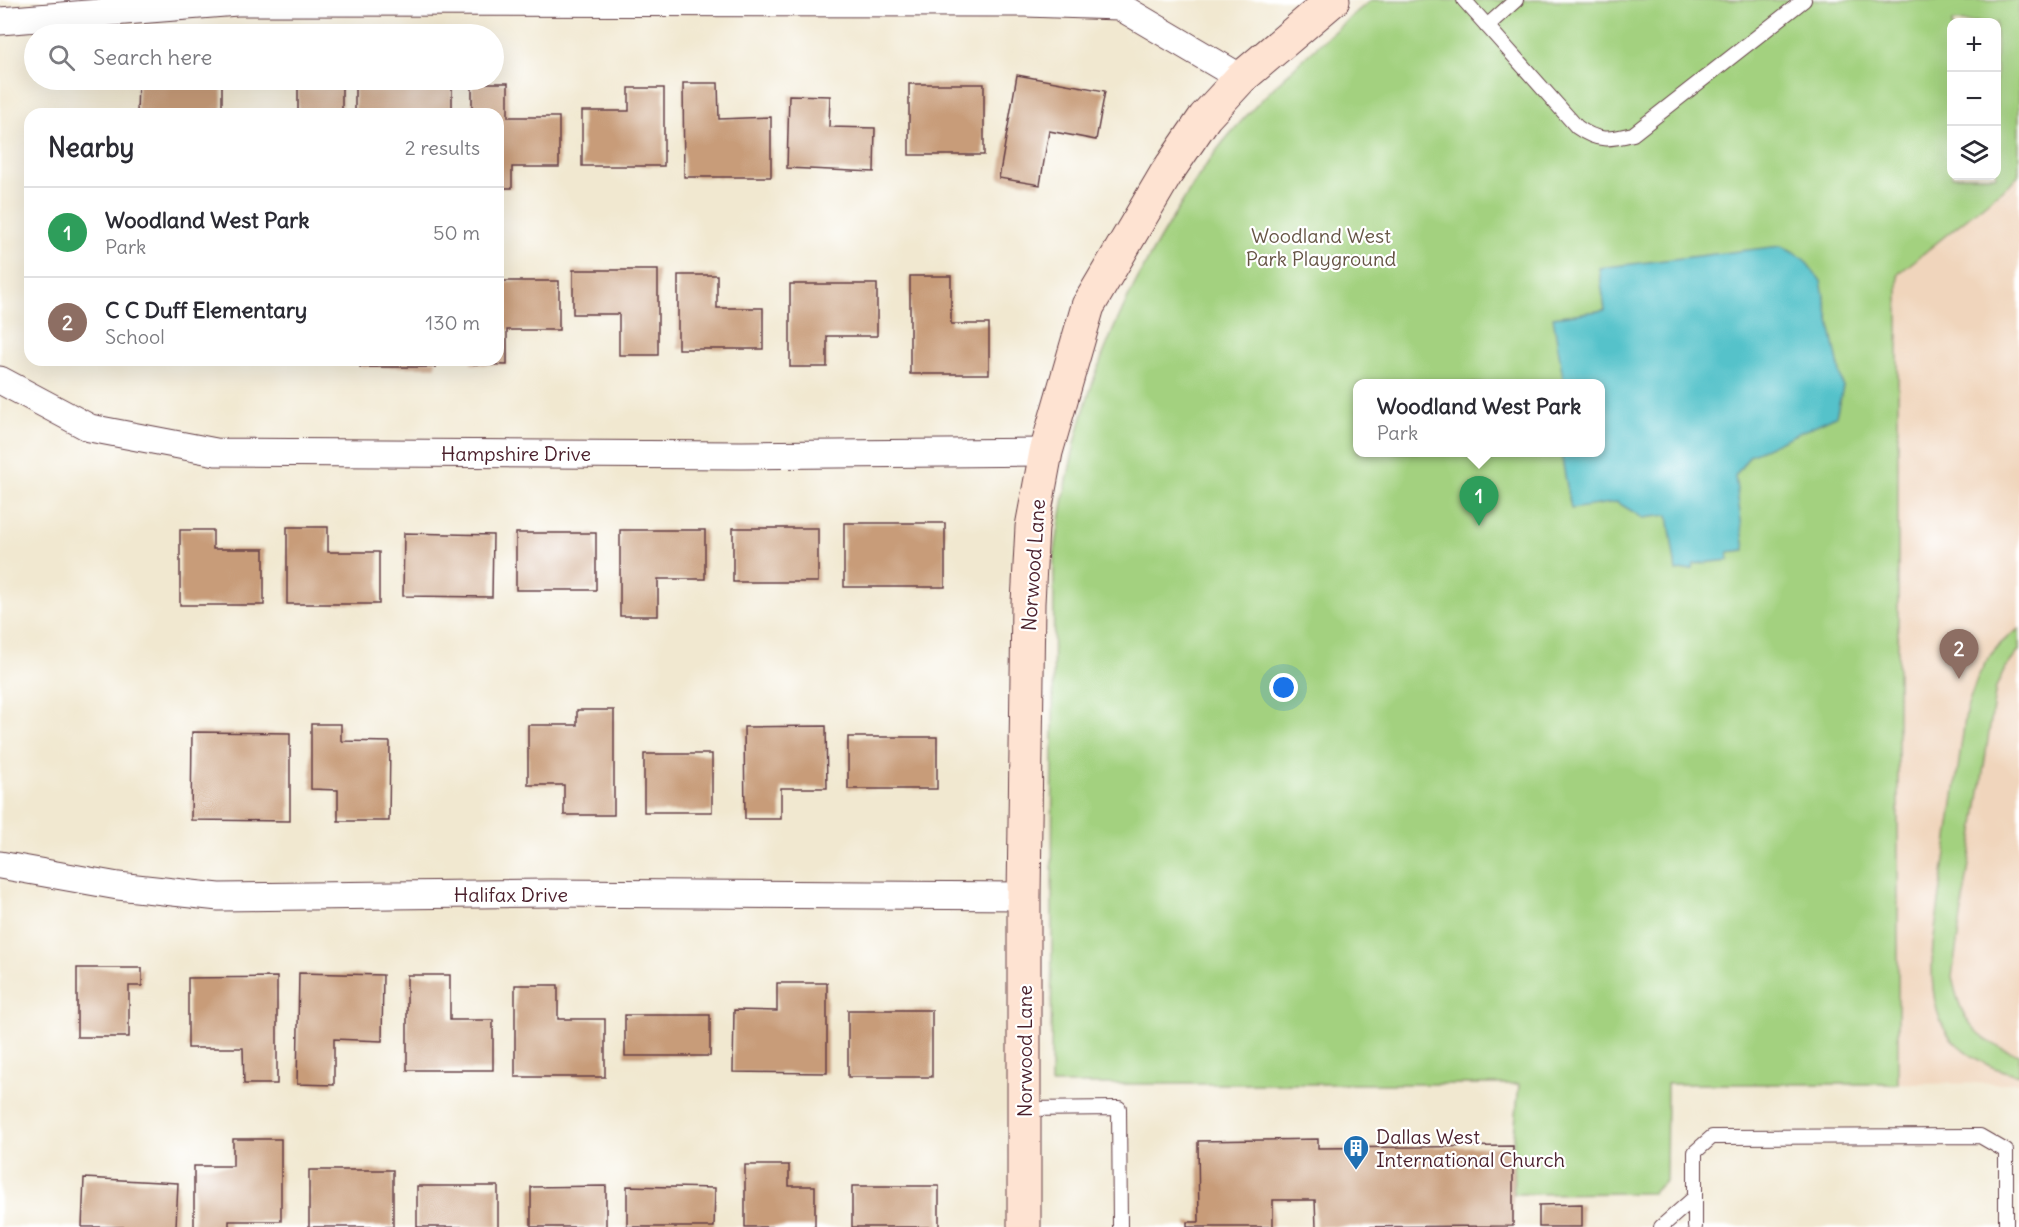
<!DOCTYPE html>
<html lang="en">
<head>
<meta charset="utf-8">
<style>
	body { margin:0; font-family:Delius,sans-serif; background:#f2f2f3; color:#2b2b33 }
	.controls { position:absolute; right:18px; top:18px; display:grid; overflow:hidden; border-radius:12px; box-shadow:0 6px 24px #0002 }
	.controls button { width:54px; height:54px; display:grid; place-items:center; padding:0; border:0; border-bottom:2px solid #e1e1e2; background:#fff; color:#2b2b33; font:30px sans-serif }
	.you { position:absolute; left:1284px; top:688px; width:21px; height:21px; margin:-15px; border:4px solid #fff; border-radius:50%; background:#1a73e8; box-shadow:0 0 0 9px #1a73e833 }
	.badge { display:grid; place-items:center; width:39px; height:39px; border-radius:50%; background:#1f6fb2; color:#fff; font-size:20px; font-weight:700 }
	.pin { position:absolute; translate:-50% -50px; filter:drop-shadow(0 2px 3px #0008) }
	.pin::after { content:''; position:absolute; top:32px; width:21px; height:18px; background:inherit; clip-path:polygon(0 0,100% 0,50% 100%) }
	.popup { position:absolute; left:1353px; top:379px; width:252px; height:78px; box-sizing:border-box; display:grid; place-content:center; border-radius:12px; background:#fff; filter:drop-shadow(0 2px 4px #0005); font-size:20px; white-space:nowrap; color:#7c7c81 }
	.popup b { font-size:22px; color:#2b2b33 }
	.popup::after { content:''; position:absolute; left:50%; top:100%; margin-left:-12px; border:12px solid transparent; border-top-color:#fff }
	.list { margin:0; padding:0; list-style:none }
	h2 { display:flex; justify-content:space-between; align-items:center; height:78px; margin:0; padding:0 24px; font-size:26px }
	h2 small { font-size:20px; font-weight:400; color:#7c7c81 }
	.list li { display:grid; grid-template-columns:39px 1fr auto; gap:18px; align-items:center; box-sizing:border-box; height:90px; padding:0 24px; border-top:2px solid #e1e1e2 }
	.list b { display:block; font-size:22px; white-space:nowrap }
	.list p { margin:0; font-size:20px; white-space:nowrap; color:#7c7c81 }
	.list em { font-size:20px; font-style:normal; color:#7c7c81 }
	.icon { flex:none; width:33px; height:33px; fill:none; stroke:currentColor; stroke-width:2; stroke-linecap:round; stroke-linejoin:round }
	.map { position:relative; flex:none; width:2019px; height:1227px; overflow:hidden }
	.search { position:absolute; background:#fff; box-shadow:0 6px 24px #0002; left:24px; top:24px; width:480px; height:66px; display:flex; align-items:center; gap:15px; box-sizing:border-box; padding:0 21px; border-radius:33px; color:#7c7c81; font-size:22px }
	.panel { position:absolute; background:#fff; box-shadow:0 6px 24px #0002; left:24px; top:108px; width:480px; height:258px; border-radius:18px }
	.map>svg:first-child { display:block }
</style>
</head>
<body>
<div class="map">
<svg width="2019" height="1227" viewBox="0 0 2019 1227">
	<rect width="100%" height="100%" fill="#fff"/>
	<filter id="ink" filterUnits="userSpaceOnUse"><feTurbulence type="fractalNoise" baseFrequency=".0167" numOctaves="2"/><feDisplacementMap in="SourceGraphic" scale="12" xChannelSelector="R" yChannelSelector="G"/><feConvolveMatrix kernelMatrix="1 2 1 2 8 2 1 2 1" color-interpolation-filters="sRGB"/></filter>
	<filter id="wash" filterUnits="userSpaceOnUse"><feTurbulence type="fractalNoise" baseFrequency=".008" numOctaves="4" result="noise"/><feDisplacementMap in="SourceGraphic" scale="24" xChannelSelector="R" yChannelSelector="G"/><feGaussianBlur stdDeviation="1.35" result="paint"/><feColorMatrix in="noise" values="0 0 0 0 0 0 0 0 0 0 0 0 0 0 0 0 0 1.4 0 .05"/><feComposite in="paint" operator="in"/></filter>
	<g filter="url(#wash)">
		<rect width="100%" height="100%" fill="#f1e8d0"/>
		<!-- built -->
		<path fill="#f0d5bc" d="M2019 176V1083L1898 1084V274Z"/>
		<!-- green -->
		<g fill="#a3d17f" stroke="#767855" stroke-width="1.5" fill-rule="evenodd">
			<path d="M1371 0H2019V176L1898 274V1084H1667L1666 1181 1652 1193 1514 1194 1513 1146 1519 1084H1051L1054 558C1061 513 1068 468 1080 424 1101 346 1137 273 1180 206 1195 181 1210 157 1229 135 1272 86 1321 41 1371 0ZM1952 22H1996V176H1952ZM1358 384H1600V452H1358Z"/>
			<path d="M2019 629V651L2005 669 1996 687 1952 976C1960 1019 1975 1042 2019 1054V1075C2009 1072 1997 1070 1988 1065 1975 1059 1952 1043 1945 1030 1931 1005 1931 972 1933 944L1966 712C1976 677 1986 650 2019 629Z"/>
		</g>
		<!-- water -->
		<path fill="#54c2ca" stroke="#4f707a" stroke-width="1.5" d="M1781 246 1803 258 1821 281 1843 387 1836 416 1750 455 1735 476 1745 550 1728 552 1729 560 1694 564 1693 569 1676 571 1668 515 1643 518 1617 502 1571 509 1561 453 1600 452V384L1564 383 1553 317 1605 310 1599 268Z"/>
		<g id="blocks">
			<!-- building -->
			<g fill="#c89c79">
				<path d="M1017 75 1105 91 1096 140 1049 131 1040 185 999 178Z"/>
				<path d="M138 81 222 83V114H137Z"/>
				<rect x="298" y="81" width="44" height="33"/>
				<path d="M472 83H508V117H559V167H512V188H498V114H472Z"/>
				<path d="M683 83H718L719 119 771 117V177H684Z"/>
				<rect x="355" y="84" width="97" height="30"/>
				<rect x="909" y="84" width="75" height="71"/>
				<path d="M629 88H664V166H582V111H629Z"/>
				<path d="M789 95 830 96 829 127 875 128 874 172 787 168Z"/>
				<path d="M573 270H658V355H619V314H573Z"/>
				<path d="M678 275H717V308H763V349H678Z"/>
				<path d="M910 276H951V324H989V374H910Z"/>
				<path d="M498 281H559V330H507V365L471 364V360H498Z"/>
				<path d="M790 284H877V336H827V367H790Z"/>
				<rect x="360" y="360" width="76" height="7"/>
				<rect x="844" y="523" width="101" height="64"/>
				<path d="M287 527H328V552H379V604H287Z"/>
				<rect x="733" y="528" width="85" height="54"/>
				<path d="M180 530H213V549H264V605H180Z"/>
				<path d="M620 530H705V579H658V616H620Z"/>
				<path d="M404 533 493 535 492 597 403 596Z"/>
				<rect x="516" y="533" width="80" height="57"/>
				<path d="M577 710H614V815H564V785H528V725H577Z"/>
				<path d="M311 724H341V741L390 742 389 821H338V790L311 789Z"/>
				<path d="M826 726 827 788H781V819H745L744 727Z"/>
				<path d="M192 732 290 733V821L191 820Z"/>
				<rect x="848" y="737" width="89" height="52"/>
				<rect x="644" y="754" width="68" height="58"/>
				<path d="M77 968H142V986H129V1037H77Z"/>
				<path d="M299 973 383 975 382 1041 334 1039V1085L297 1084Z"/>
				<path d="M407 975H450V1020H493V1070H407Z"/>
				<path d="M277 977V1084H244L243 1048H188V978Z"/>
				<path d="M777 983H827V1073L733 1072 734 1010 777 1011Z"/>
				<path d="M515 985H558V1019H605V1077H515Z"/>
				<rect x="848" y="1010" width="84" height="67"/>
				<rect x="625" y="1015" width="85" height="41"/>
				<path d="M233 1139H281V1221H229V1227H194V1166H233Z"/>
				<path d="M1318 1139V1148L1513 1146V1226L1316 1227 1315 1200H1273V1227H1187V1222H1199L1198 1141Z"/>
				<path d="M745 1165H789V1186H815V1227H745Z"/>
				<rect x="309" y="1170" width="84" height="57"/>
				<path d="M84 1178 178 1183 176 1227H82Z"/>
				<rect x="417" y="1186" width="81" height="41"/>
				<path d="M606 1186V1227H531V1187Z"/>
				<path d="M627 1186 715 1188 714 1227H627Z"/>
				<rect x="852" y="1186" width="87" height="41"/>
				<path d="M1582 1204V1227H1539V1205Z"/>
			</g>
		</g>
	</g>
	<g filter="url(#ink)">
		<use href="#blocks" fill-opacity="0" stroke="#633d44" stroke-width="1.5"/>
		<g fill="none" stroke-linecap="round" stroke-linejoin="round">
			<!-- lane casing -->
			<g stroke="#633d44" stroke-width="16">
				<g id="lane">
					<path d="M1464 0 1577 127C1598 142 1609 140 1633 134L1804 0"/>
					<path d="M1487 26 1516 0"/>
					<path d="M1024 1109 1119 1108 1120 1227"/>
					<path d="M1661 1227 1695 1197"/>
					<path d="M1695 1227V1152L1712 1137 1980 1136 2006 1151V1227"/>
				</g>
			</g>
			<!-- street casing -->
			<g stroke="#633d44" stroke-width="29">
				<g id="street">
					<path d="M0 21 237 2 1025 3 1119 6 1241 78"/>
					<path d="M0 380 90 428 216 452 742 455 1046 452"/>
					<path d="M0 865 118 886 219 897 549 893 1024 896"/>
				</g>
			</g>
			<!-- secondary casing -->
			<g stroke="#633d44" stroke-width="35">
				<path id="secondary" d="M1024 1227V896L1028 603 1032 527 1046 452 1088 306 1166 174 1205 117 1241 78 1333 0"/>
			</g>
			<!-- lane -->
			<use href="#lane" stroke="#fff" stroke-width="14"/>
			<!-- street -->
			<use href="#street" stroke="#fff" stroke-width="27"/>
			<!-- secondary -->
			<use href="#secondary" stroke="#fee3d2" stroke-width="33"/>
		</g>
	</g>
	<!-- icons -->
	<defs>
		<g id="building-pin" transform="scale(1.35)"><path d="M0 17L-7.5 6A9.5 9.5 0 1 1 7.5 6Z" fill="#1f6fb2" stroke="#fff"/><path d="M-4-6H4V6H1V3H-1V6H-4ZM-2.5-4.3h1.7v1.8h-1.7ZM.8-4.3h1.7v1.8H.8ZM-2.5-1h1.7V.8h-1.7ZM.8-1h1.7V.8H.8Z" fill="#fff"/></g>
	</defs>
	<g fill-rule="evenodd">
		<use href="#building-pin" x="1356" y="1148"/>
	</g>
	<g text-anchor="middle" dominant-baseline="central" stroke-width="4.5" stroke-linejoin="round" paint-order="stroke">
		<!-- park labels -->
		<g font-size="20" fill="#655444" stroke="#fff">
			<text x="1321" y="235">Woodland West<tspan x="1321" dy="23">Park Playground</tspan></text>
		</g>
		<!-- street labels -->
		<g font-size="20" fill="#4a1f2b" stroke="#fff">
			<text x="516" y="453">Hampshire Drive</text>
			<text transform="translate(1033 565) rotate(-86)">Norwood Lane</text>
			<text x="511" y="894">Halifax Drive</text>
			<text transform="translate(1024 1051) rotate(-90)">Norwood Lane</text>
		</g>
		<!-- poi labels -->
		<g font-size="20" fill="#4a1f2b" stroke="#fff" text-anchor="start">
			<text x="1376" y="1136">Dallas West<tspan x="1376" dy="23">International Church</tspan></text>
		</g>
	</g>
</svg>
<div class="controls">
<button>+</button>
<button>−</button>
<button><svg class="icon" aria-label="layers" viewBox="0 0 24 24"><path d="M12 4l9 5-9 5-9-5zM3 14l9 5 9-5"/></svg></button>
</div>
<div class="you"></div>
<div class="pin badge" style="left:1479px;top:526px;background:#2e9e5b">1</div>
<div class="popup"><b>Woodland West Park</b>Park</div>
<div class="pin badge" style="left:1959px;top:679px;background:#8d6e63">2</div>
<div class="search"><svg class="icon" aria-label="search" viewBox="0 0 24 24"><circle cx="10" cy="10" r="6"/><path d="M15 15l6 6"/></svg>Search here</div>
<section class="panel">
<h2>Nearby<small>2 results</small></h2>
<ul class="list">
<li><span class="badge" style="background:#2e9e5b">1</span><div><b>Woodland West Park</b><p>Park</p></div><em>50 m</em></li>
<li><span class="badge" style="background:#8d6e63">2</span><div><b>C C Duff Elementary</b><p>School</p></div><em>130 m</em></li>
</ul>
</section>
</div>
</body>
</html>
